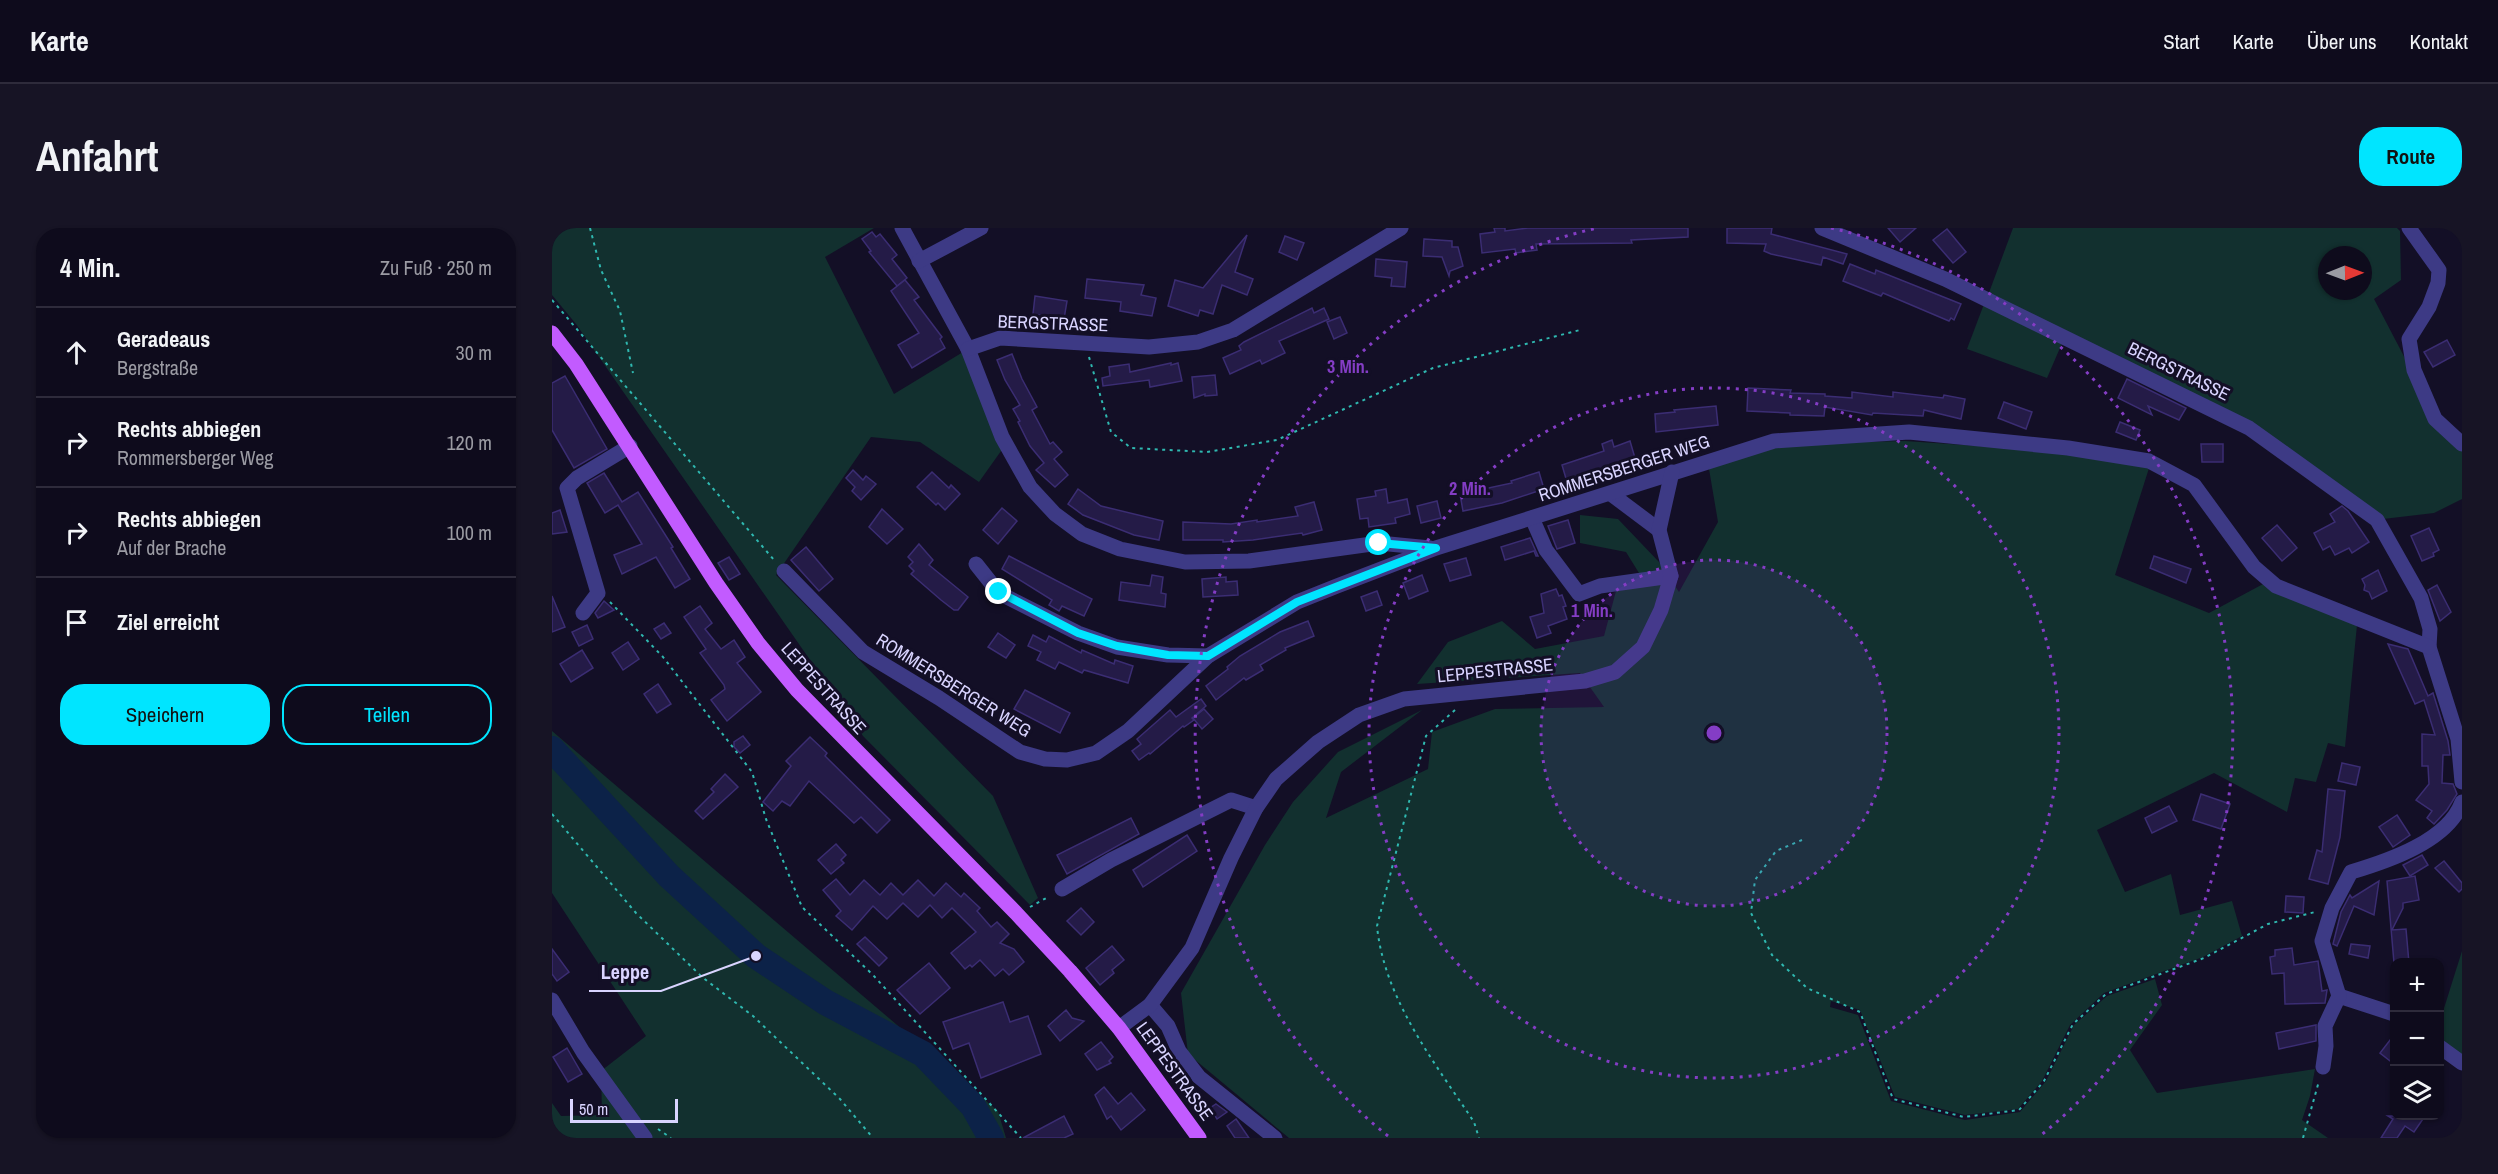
<!DOCTYPE html>
<html lang="de">
<head>
<meta charset="utf-8">
<style>
	body { margin:0; font-family:"Archivo Narrow",sans-serif; background:#171425; color:#f1f3f6 }
	.controls { position:absolute; right:18px; bottom:18px; display:grid; overflow:hidden; border-radius:12px; box-shadow:0 2px 4px #0004 }
	.controls button { width:54px; height:54px; display:grid; place-items:center; padding:0; border:0; border-bottom:2px solid #2e2b3b; background:#0e0b1c; color:#f1f3f6; font:30px sans-serif }
	.compass { position:absolute; left:1766px; top:18px; width:54px; height:54px; border-radius:50%; background:#0e0b1c; box-shadow:0 2px 4px #0004; rotate:89deg }
	.scale { position:absolute; left:18px; bottom:15px; width:108px; box-sizing:border-box; padding-left:6px; border:3px solid #d9d4ff; border-top:0; font-size:16px; line-height:21px; white-space:nowrap; color:#d9d4ff; -webkit-text-stroke:4px #130f26; paint-order:stroke }
	.stop { position:absolute; width:18px; height:18px; margin:-14px; border:4px solid #00e5ff; border-radius:50%; background:#fff }
	.stop.end { background:#00e5ff; border-color:#fff; box-shadow:0 2px 6px #0008 }
	.list { margin:0; padding:0; list-style:none }
	h2 { display:flex; justify-content:space-between; align-items:center; height:78px; margin:0; padding:0 24px; font-size:26px }
	h2 small { font-size:20px; font-weight:400; color:#9b9ba3 }
	.list li { display:grid; grid-template-columns:39px 1fr auto; gap:18px; align-items:center; box-sizing:border-box; height:90px; padding:0 24px; border-top:2px solid #2e2b3b }
	.list b { display:block; font-size:22px; white-space:nowrap }
	.list p { margin:0; font-size:20px; white-space:nowrap; color:#9b9ba3 }
	.list em { font-size:20px; font-style:normal; color:#9b9ba3 }
	.actions { display:flex; gap:12px; padding:18px 24px }
	.actions a { flex:1; padding:14px 0; border:2px solid #00e5ff; border-radius:24px; text-align:center; font-size:21px; color:#00e5ff }
	.actions .main { background:#00e5ff; color:#111 }
	.icon { flex:none; width:33px; height:33px; fill:none; stroke:currentColor; stroke-width:2; stroke-linecap:round; stroke-linejoin:round }
	.map { position:relative; flex:none; width:1910px; height:910px; overflow:hidden; border-radius:24px }
	header { display:flex; align-items:center; gap:36px; box-sizing:border-box; height:84px; padding:0 30px; background:#0e0b1c; border-bottom:2px solid #2e2b3b }
	header strong { font-size:28px }
	nav { display:flex; gap:33px; margin-inline-start:auto; font-size:21px }
	.intro { display:flex; align-items:center; justify-content:space-between; box-sizing:border-box; height:144px; padding:0 36px }
	h1 { margin:0; font-size:42px }
	.button { padding:15px 27px; border-radius:24px; background:#00e5ff; color:#111; font-size:21px; font-weight:700 }
	main { display:flex; gap:36px; padding:0 36px }
	aside { flex:1; background:#0e0b1c; border-radius:24px; box-shadow:0 2px 4px #0004 }
	.map>svg:first-child { display:block }
</style>
</head>
<body>
<header>
<strong>Karte</strong>
<nav><a>Start</a><a>Karte</a><a>Über uns</a><a>Kontakt</a></nav>
</header>
<div class="intro"><h1>Anfahrt</h1><a class="button">Route</a></div>
<main>
<aside>
<h2>4 Min.<small>Zu Fuß · 250 m</small></h2>
<ul class="list">
<li><svg class="icon" aria-label="ahead" viewBox="0 0 24 24"><path d="M12 20V5M6 11l6-6 6 6"/></svg><div><b>Geradeaus</b><p>Bergstraße</p></div><em>30 m</em></li>
<li><svg class="icon" aria-label="right" viewBox="0 0 24 24"><path d="M7 20v-9h11M14 6l5 5-5 5"/></svg><div><b>Rechts abbiegen</b><p>Rommersberger Weg</p></div><em>120 m</em></li>
<li><svg class="icon" aria-label="right" viewBox="0 0 24 24"><path d="M7 20v-9h11M14 6l5 5-5 5"/></svg><div><b>Rechts abbiegen</b><p>Auf der Brache</p></div><em>100 m</em></li>
<li><svg class="icon" aria-label="arrive" viewBox="0 0 24 24"><path d="M6 21V4h12l-3 4 3 4H6"/></svg><div><b>Ziel erreicht</b></div></li>
</ul>
<div class="actions"><a class="main">Speichern</a><a>Teilen</a></div>
</aside>
<div class="map">
<svg width="1910" height="910" viewBox="0 0 1910 910">
	<rect width="100%" height="100%" fill="#130f26"/>
	<!-- green -->
	<g fill="#12302f" fill-rule="evenodd">
		<path d="M0 0H322L273 29 342 166 416 121 454 216 427 254 368 214 319 209 224 347 441 568 486 670 478 677 311 508 24 96 0 67Z"/>
		<path d="M1461 0H1845L1848 3 1849 52 1822 71 1857 138 1910 222V271L1882 285 1831 291 1699 198 1435 70ZM1775 27H1811V63H1775Z"/>
		<path d="M1432 76 1511 113 1495 150 1415 121Z"/>
		<path d="M1353 213 1516 224 1598 237 1563 347 1657 385 1713 355 1805 397 1793 519 1776 515 1764 554 1743 550 1735 584 1662 545 1545 602 1573 664 1619 646 1628 687 1680 673 1690 708 1651 729 1552 765 1518 797 1490 853 1466 881 1413 887 1343 869 1308 782 1279 773 1278 779 1306 787 1339 873 1413 892 1468 884 1494 853 1522 797 1555 768 1603 751 1610 777 1578 822 1605 865 1763 841 1758 868 1750 892 1776 910H737L636 826 629 765 713 617 741 574 786 524 870 482 789 544 774 590 876 541 880 504 943 481 1052 479 1028 445 865 456 896 414 950 393 983 421 1052 408 1064 363 1095 358 1074 324 1028 315V287L1066 291 1107 334 1127 364 1166 294 1156 235 1224 216Z"/>
		<path d="M0 503 446 883 454 910H0V875L9 888 50 887 49 843 94 808 0 665Z"/>
		<path d="M1910 723V832L1888 816V793Z"/>
	</g>
	<g fill="none" stroke-linecap="round" stroke-linejoin="round">
		<!-- river -->
		<path stroke="#0c2248" stroke-width="26" d="M0 521 117 648 204 728 273 774 371 826 421 878 439 910"/>
	</g>
	<!-- building -->
	<g fill="#241b47" stroke="#3b2d73" stroke-width="1.5">
		<path d="M942 0H953V3L976 0H1136V9L1079 12 1080 15 984 16 985 22 964 25 963 21 930 25 928 6 943 4Z"/>
		<path d="M1175 0H1220L1219 6 1295 26 1291 36 1271 29 1269 37 1219 26 1212 23 1214 16 1175 15Z"/>
		<path d="M1336 0H1364L1348 14Z"/>
		<path d="M1395 1 1414 24 1401 35 1381 12Z"/>
		<path d="M320 4 324 9 328 6 345 27 340 31 355 50 345 58 317 24 319 23 310 11Z"/>
		<path d="M695 7 683 44 701 51 695 67 670 57 661 86 648 82 646 88 616 78 623 52 651 60Z"/>
		<path d="M733 8 752 15 745 32 727 24Z"/>
		<path d="M872 11 900 13V19H906L911 38 898 43 897 48 890 29 871 28Z"/>
		<path d="M824 31 855 34 853 59 839 58 840 50 823 48Z"/>
		<path d="M1298 36 1323 46 1324 42 1409 76 1402 92 1399 90 1397 93 1331 65 1329 68 1291 53Z"/>
		<path d="M535 51 592 57 589 67 604 70 600 88 568 83 569 74 533 70Z"/>
		<path d="M353 52 367 69 362 72 390 109 388 111 393 120 360 140 346 117 367 105 339 63Z"/>
		<path d="M483 68 515 73 512 91 481 86Z"/>
		<path d="M760 80 762 85 772 80 777 91 727 113 733 125 710 136 708 132 678 146 671 130 689 122 687 118 692 114Z"/>
		<path d="M788 89 795 105 782 111 775 94Z"/>
		<path d="M1895 112 1903 127 1881 139 1872 124Z"/>
		<path d="M460 126 470 151 485 179 480 182 498 216 501 214 510 224 502 231 516 247 503 259 484 242 492 235 478 218 466 194 468 193 461 181 468 177 453 152 445 132Z"/>
		<path d="M619 135V137L626 135 630 153 598 159 597 152 551 158 550 150 558 148 557 139 577 136 578 144Z"/>
		<path d="M663 147 665 167 653 168V166L642 170 640 149Z"/>
		<path d="M13 148 55 221 22 240 0 202V155Z"/>
		<path d="M1575 151 1634 180 1627 192 1596 178 1600 187 1566 170Z"/>
		<path d="M1196 160 1239 162 1238 165 1273 166V168L1300 170V164L1341 169V164L1391 170 1392 167 1413 171 1409 191 1372 182 1371 188 1321 185 1320 187 1273 179 1272 188 1238 187V185L1195 183Z"/>
		<path d="M1452 174 1480 184 1474 201 1446 190Z"/>
		<path d="M1164 178 1166 197 1104 204 1103 186 1123 184 1122 182Z"/>
		<path d="M1568 194 1588 202 1584 212 1564 204Z"/>
		<path d="M1060 212 1062 219 1078 213 1083 230 1015 254 1010 237 1052 223 1050 216Z"/>
		<path d="M1649 216H1671V234H1650Z"/>
		<path d="M301 242 311 252 314 248 324 256 309 272 300 263 303 259 294 250Z"/>
		<path d="M380 244 397 260 399 257 408 266 393 282 386 275 384 277 365 259Z"/>
		<path d="M987 244 992 261 950 275 911 283 908 266 960 255 959 253Z"/>
		<path d="M52 245 70 274 86 264 121 319 119 320 138 351 123 360 104 329 70 346 62 327 90 316 66 277 53 285 35 255Z"/>
		<path d="M526 261 549 278 611 293 607 312 582 307 531 287 516 276Z"/>
		<path d="M834 261 836 275 855 271 858 286 843 290 844 295 817 299 816 290 808 291 805 271 824 268 823 263Z"/>
		<path d="M885 273 889 290 869 295 865 278Z"/>
		<path d="M762 274 770 302 751 307 750 305 701 312 671 314V312H631V294L679 296 705 292V294L746 288 743 279Z"/>
		<path d="M1790 278 1796 283 1817 314 1800 325 1797 320 1783 327 1778 318 1771 322 1762 305 1783 294 1778 286Z"/>
		<path d="M450 280 465 293 446 316 431 302Z"/>
		<path d="M330 281 351 301 335 316 317 299Z"/>
		<path d="M8 282 15 304 0 306V285Z"/>
		<path d="M1016 292 1023 315 1005 321 996 298Z"/>
		<path d="M1725 297 1745 320 1730 333 1710 310Z"/>
		<path d="M1877 300 1887 322 1881 325 1882 328 1870 333 1859 308Z"/>
		<path d="M978 310 986 328H984L982 323 953 332 949 319Z"/>
		<path d="M367 316 381 332 377 337 416 369 406 382H402L389 372 359 346 362 343 357 338 361 334 356 329Z"/>
		<path d="M254 319 281 351 267 363 239 332Z"/>
		<path d="M457 328 540 371 532 388 510 378 507 383 497 377 500 372 450 341Z"/>
		<path d="M1602 328 1639 341 1634 355 1598 340Z"/>
		<path d="M177 329 188 346 177 352 166 335Z"/>
		<path d="M914 330 919 347 898 353 892 336Z"/>
		<path d="M1826 342 1835 363 1820 371 1817 364 1812 362 1813 357 1810 351Z"/>
		<path d="M600 347 611 349 609 365 614 366 613 379 567 372 569 354 598 358Z"/>
		<path d="M870 347 876 363 857 371 851 355Z"/>
		<path d="M674 349V354L685 353 686 367 651 369 650 351Z"/>
		<path d="M1885 357 1899 384 1888 393 1876 362Z"/>
		<path d="M1004 361 1007 368 1010 367 1014 378 1011 379 1015 391 996 398 999 405 985 410 978 389 992 385 989 366Z"/>
		<path d="M825 363 830 377 814 383 809 369Z"/>
		<path d="M0 368 13 399 0 404Z"/>
		<path d="M52 373 62 382 46 390 43 385Z"/>
		<path d="M148 378 160 395 153 401 169 421 182 412 193 429 185 435 209 464 175 493 159 472 173 461 172 457 148 425 154 421 132 389Z"/>
		<path d="M756 393 762 408 733 420 734 422 708 437 711 442 694 452 692 450 664 472 654 458 676 441 675 439 688 428 728 404Z"/>
		<path d="M112 395 119 405 109 411 102 401Z"/>
		<path d="M35 397 41 411 27 418 20 404Z"/>
		<path d="M446 405 463 417 454 430 436 419Z"/>
		<path d="M481 407 494 414 497 408 529 425 530 422 562 436 563 432 581 438 576 455 532 442 530 445 507 434 503 441 485 432 489 424 476 418Z"/>
		<path d="M76 414 87 431 71 442 60 425Z"/>
		<path d="M1836 416 1856 421 1876 468 1881 465 1896 513 1898 527H1891L1890 555 1901 556 1905 566 1895 582 1882 596 1875 590 1880 583 1864 572 1877 556 1876 538H1870V506L1883 507 1872 472 1863 476Z"/>
		<path d="M30 422 41 440 19 454 8 436Z"/>
		<path d="M106 456 119 476 105 485 92 466Z"/>
		<path d="M473 462 518 485 508 505 462 481Z"/>
		<path d="M649 471 654 478 640 490 642 492 632 499 631 498 598 526 597 525 587 532 580 523 589 516 585 511 618 482 624 489Z"/>
		<path d="M652 481 661 491 650 501 641 490Z"/>
		<path d="M191 508 198 517 188 525 182 519V514Z"/>
		<path d="M258 509 275 525 273 528 338 592 325 605 309 589 302 595 257 553 238 578 230 573 221 583 211 574 239 538 234 533Z"/>
		<path d="M1790 535 1808 539 1804 557 1786 553Z"/>
		<path d="M173 546 186 559 151 591 143 583 162 564 159 561Z"/>
		<path d="M1776 561 1793 563 1788 609 1776 656 1757 651 1765 622 1770 624Z"/>
		<path d="M1649 566 1678 576 1669 601 1641 592Z"/>
		<path d="M1617 578 1625 593 1600 605 1593 590Z"/>
		<path d="M1845 587 1858 607 1841 619 1827 599Z"/>
		<path d="M579 590 587 606 515 646 505 627Z"/>
		<path d="M635 607 645 623 591 659 581 642Z"/>
		<path d="M284 616 294 627 289 632 292 635 279 646 266 632Z"/>
		<path d="M1870 627 1876 637 1858 648 1851 637Z"/>
		<path d="M1892 633 1910 655V661L1907 664 1883 640Z"/>
		<path d="M1863 648 1867 672 1851 675V680L1840 702 1854 701 1857 735H1842L1835 653Z"/>
		<path d="M284 651 298 667 312 652 328 667 339 655 351 667 366 652 382 668 394 655 409 669 412 665 428 680 425 683 439 699 445 694 457 706 448 715 462 721 472 734 457 747 451 741 443 748 428 732 420 739 418 737 413 741 399 725 424 704 400 680 390 690 378 677 366 689 351 675 335 691 321 678 300 702 284 688 289 683 271 662Z"/>
		<path d="M1827 653 1822 687 1802 678 1785 718 1781 716 1789 684 1798 667 1800 670Z"/>
		<path d="M1734 668 1752 669 1751 685 1733 684Z"/>
		<path d="M529 680 542 694 529 707 515 693Z"/>
		<path d="M313 709 335 730 327 738 305 716Z"/>
		<path d="M1799 716 1818 718 1816 730 1797 726Z"/>
		<path d="M560 718 572 732 560 742 562 745 548 757 534 740Z"/>
		<path d="M1740 720 1742 737 1766 733 1770 763 1775 762 1773 775 1733 776 1732 745 1720 746 1718 729 1723 728V722Z"/>
		<path d="M0 721 17 744 5 753 0 746Z"/>
		<path d="M377 735 398 760 368 786 345 762Z"/>
		<path d="M451 774 458 794 476 788 489 826 429 850 417 815 401 821 391 794Z"/>
		<path d="M514 782 520 790 532 793 508 813 496 798Z"/>
		<path d="M1764 797V813L1727 821 1724 805Z"/>
		<path d="M1842 807V836L1828 825Z"/>
		<path d="M549 814 561 829 557 833 559 835 545 842 533 826Z"/>
		<path d="M15 820 30 846 16 854 1 829Z"/>
		<path d="M552 859 566 876 579 865 593 882 569 902 559 888 555 891 543 867Z"/>
		<path d="M664 876 675 884 665 891 658 880Z"/>
		<path d="M512 888 521 906 512 910H471Z"/>
		<path d="M1836 888H1873L1862 904 1853 898 1845 910H1829L1841 891Z"/>
		<path d="M684 891 697 910H683L675 898Z"/>
	</g>
	<g fill="none" stroke-linecap="round" stroke-linejoin="round">
		<!-- path -->
		<g stroke="#2fb8b0" stroke-width="2" stroke-dasharray="3 4.5" stroke-linecap="butt">
			<path d="M38 0 49 42 68 83 81 145"/>
			<path d="M0 72 222 332"/>
			<path d="M537 129 559 204 579 220 655 224 725 212 881 140 1028 102"/>
			<path d="M58 374 111 429 200 544 214 591 250 679 321 747 469 910"/>
			<path d="M903 482 874 508 825 698C832 771 883 835 922 894L927 910"/>
			<path d="M0 586 84 685 150 749 201 788 288 871 321 910"/>
			<path d="M1250 612 1224 623 1203 652 1199 685 1220 727 1255 760 1308 784 1341 871 1412 889 1467 882 1492 853 1521 796 1554 766 1652 730 1716 696 1763 684"/>
			<path d="M478 679 496 669"/>
			<path d="M106 901 119 910"/>
			<path d="M0 902 4 910"/>
			<path d="M1751 910 1767 853"/>
		</g>
		<!-- minor -->
		<g stroke="#3d3a85" stroke-width="15">
			<path d="M350 0 416 121 450 209 478 259 503 286 530 306 568 321 633 334 697 333 827 315 878 320"/>
			<path d="M1270 0 1393 51 1697 200 1825 292 1869 370 1878 401 1877 419 1906 511 1910 554"/>
			<path d="M1857 0 1887 42 1886 55 1877 79 1857 111 1862 142 1883 191 1910 216"/>
			<path d="M367 33 429 0"/>
			<path d="M416 121 448 110 597 119 646 114 681 102 849 0"/>
			<path d="M1059 266 1107 302"/>
			<path d="M980 290 994 322 1027 366 1048 358 1119 348"/>
			<path d="M424 336 447 365 526 405 565 419 616 427 656 428"/>
			<path d="M232 343 311 424 387 470 468 524 493 531 515 532 544 525 576 503 656 428 745 374 785 358 884 320 1222 213 1357 204 1516 220 1597 233 1642 257 1702 339 1724 358 1877 419"/>
			<path d="M31 385 46 365 15 260 25 250 78 218"/>
			<path d="M510 661 559 632 679 572 704 580"/>
			<path d="M1787 768 1842 786"/>
			<path d="M0 772 31 824 93 910"/>
			<path d="M598 777 616 798 627 823 647 849 723 910"/>
			<path d="M567 800 598 777 640 720 679 630 704 580 724 551 766 514 807 487 852 471 1033 453 1063 444 1091 419 1109 382 1119 348 1107 302 1120 244"/>
			<path d="M1888 819 1910 835"/>
			<path d="M1771 839 1774 818 1773 798 1787 768 1770 713 1780 680 1799 644C1836 633 1896 613 1910 574"/>
		</g>
		<!-- major -->
		<path stroke="#c25bff" stroke-width="15" d="M0 105 24 136 164 355 206 415 245 462 464 685 518 743 567 800 647 910"/>
	</g>
	<g fill="none" stroke-linecap="round" stroke-linejoin="round">
		<!-- route -->
		<path stroke="#00e5ff" stroke-width="8" d="M447 364 526 405 565 418 616 427 656 428 745 374 884 320 827 315"/>
	</g>
	<!-- distance rings -->
	<circle cx="1162" cy="505" r="173" fill="#843dc5" fill-opacity=".12"/>
	<g fill="none" stroke="#843dc5" stroke-width="3" stroke-dasharray="3 6">
		<circle cx="1162" cy="505" r="173"/>
		<circle cx="1162" cy="505" r="345"/>
		<path d="M836 908A518 518 0 0 1 1045 0M1279 0A518 518 0 0 1 1488 908"/>
	</g>
	<g text-anchor="middle" dominant-baseline="central" stroke-width="6" stroke-linejoin="round" paint-order="stroke">
		<!-- street labels -->
		<g font-size="18" fill="#d9d4ff" stroke="#130f26">
			<text transform="translate(501 95) rotate(2)">BERGSTRASSE</text>
			<text transform="translate(1627 143) rotate(26)">BERGSTRASSE</text>
			<text transform="translate(1072 240) rotate(-18)">ROMMERSBERGER WEG</text>
			<text transform="translate(943 442) rotate(-6)">LEPPESTRASSE</text>
			<text transform="translate(402 457) rotate(32)">ROMMERSBERGER WEG</text>
			<text transform="translate(272 460) rotate(48)">LEPPESTRASSE</text>
			<text transform="translate(623 843) rotate(54)">LEPPESTRASSE</text>
		</g>
	</g>
	<circle cx="1162" cy="505" r="9" fill="#843dc5" stroke="#130f26" stroke-width="3"/>
	<g font-size="18" text-anchor="middle" font-weight="bold" fill="#843dc5" stroke="#130f26" stroke-width="6" stroke-linejoin="round" paint-order="stroke">
		<text x="796" y="145">3 Min.</text>
		<text x="918" y="267">2 Min.</text>
		<text x="1040" y="389">1 Min.</text>
	</g>
	<!-- callouts -->
	<path fill="none" stroke="#d9d4ff" stroke-width="2" d="M204 728L109 763H37"/>
	<circle fill="#d9d4ff" stroke="#130f26" stroke-width="2" cx="204" cy="728" r="6"/>
	<g font-size="20" text-anchor="middle" font-weight="bold" fill="#d9d4ff" stroke="#130f26" stroke-width="6" stroke-linejoin="round" paint-order="stroke">
		<text x="73" y="751">Leppe</text>
	</g>
</svg>
<div class="controls">
<button>+</button>
<button>−</button>
<button><svg class="icon" aria-label="layers" viewBox="0 0 24 24"><path d="M12 4l9 5-9 5-9-5zM3 14l9 5 9-5"/></svg></button>
</div>
<svg class="compass" viewBox="-18 -18 36 36"><path d="M0-13l5 13h-10z" fill="#e53935"/><path d="M0 13l5-13h-10z" fill="#9b9ba3"/></svg>
<div class="scale">50 m</div>
<div class="stop" style="left:827px;top:315px"></div>
<div class="stop end" style="left:447px;top:364px"></div>
</div>
</main>
</body>
</html>
